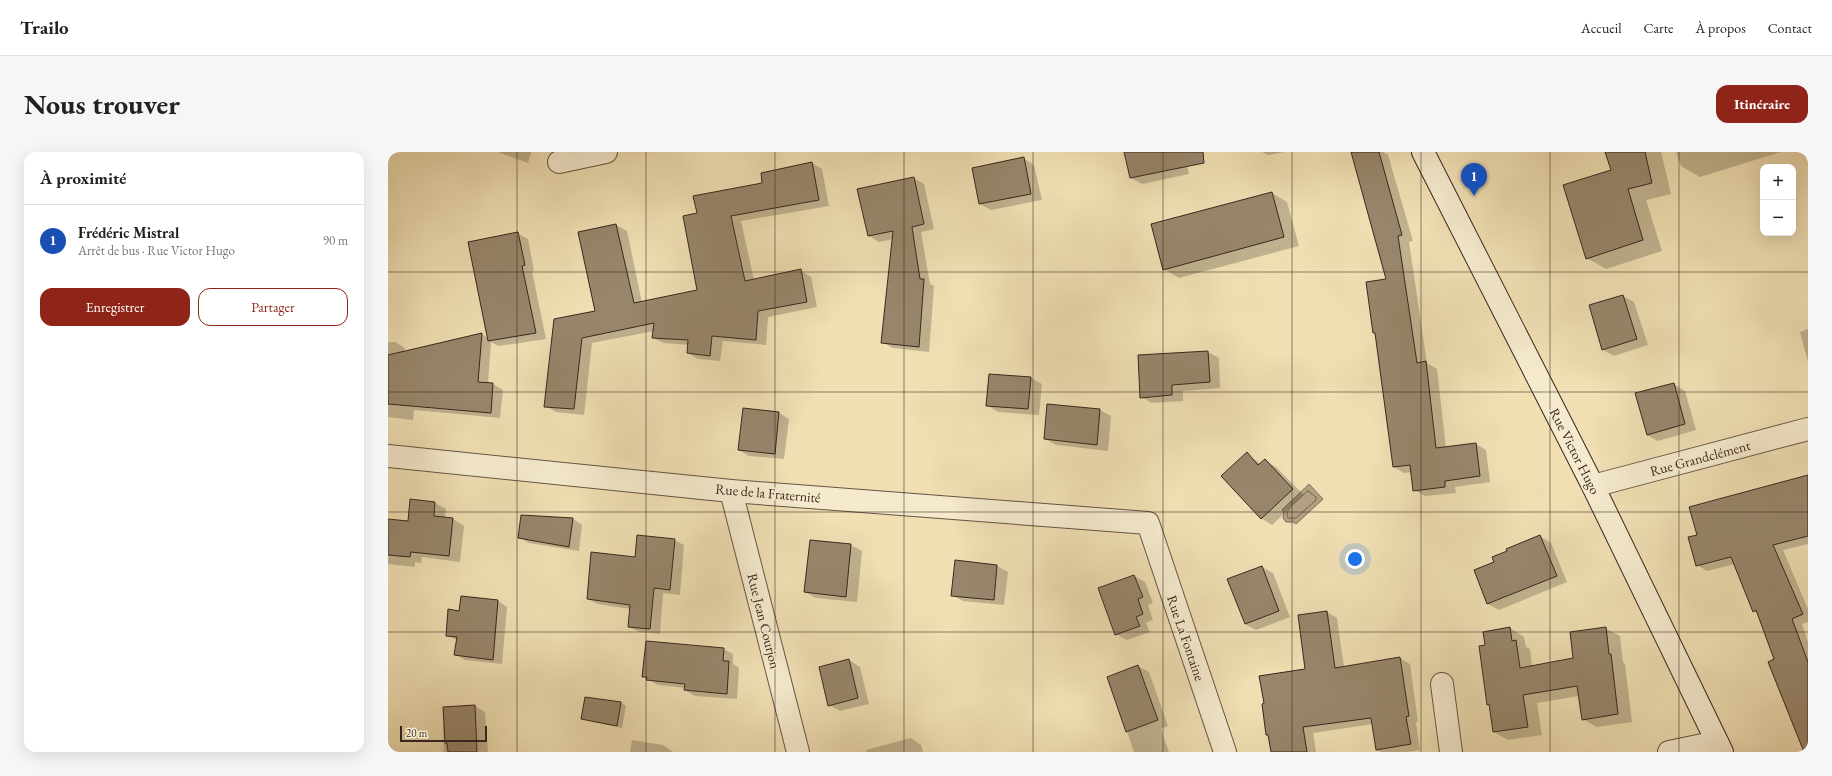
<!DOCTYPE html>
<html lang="fr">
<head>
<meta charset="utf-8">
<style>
	body { margin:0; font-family:"EB Garamond",serif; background:#f6f6f6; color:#202124 }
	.controls { position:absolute; right:12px; top:12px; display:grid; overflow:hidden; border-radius:8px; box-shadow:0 4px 16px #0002 }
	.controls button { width:36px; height:36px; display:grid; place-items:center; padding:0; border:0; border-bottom:1px solid #e0e0e0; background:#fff; color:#202124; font:20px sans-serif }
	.scale { position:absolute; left:12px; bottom:10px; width:87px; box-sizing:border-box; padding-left:4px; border:2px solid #39261f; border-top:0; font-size:11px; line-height:14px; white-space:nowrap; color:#39261f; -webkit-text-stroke:3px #f5eace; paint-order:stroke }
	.you { position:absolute; left:967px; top:407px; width:14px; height:14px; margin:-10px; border:3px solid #fff; border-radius:50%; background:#1a73e8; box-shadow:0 0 0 6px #1a73e833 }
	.badge { display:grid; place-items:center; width:26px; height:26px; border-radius:50%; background:#8f2418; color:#fff; font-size:13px; font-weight:700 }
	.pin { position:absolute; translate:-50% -33px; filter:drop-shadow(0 1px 2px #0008) }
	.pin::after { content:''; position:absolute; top:21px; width:14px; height:12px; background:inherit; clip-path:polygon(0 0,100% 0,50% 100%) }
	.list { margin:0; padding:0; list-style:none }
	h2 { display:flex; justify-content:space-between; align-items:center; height:52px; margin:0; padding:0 16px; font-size:17px }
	h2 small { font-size:13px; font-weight:400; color:#757577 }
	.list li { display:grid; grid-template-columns:26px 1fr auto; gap:12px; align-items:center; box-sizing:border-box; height:72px; padding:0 16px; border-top:1px solid #e0e0e0 }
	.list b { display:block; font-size:15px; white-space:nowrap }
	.list p { margin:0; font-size:13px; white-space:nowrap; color:#757577 }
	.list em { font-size:13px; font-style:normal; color:#757577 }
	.actions { display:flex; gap:8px; padding:12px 16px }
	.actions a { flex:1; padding:9px 0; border:1px solid #8f2418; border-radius:12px; text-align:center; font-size:14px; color:#8f2418 }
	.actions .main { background:#8f2418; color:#fff }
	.map { position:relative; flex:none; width:1420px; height:600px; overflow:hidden; border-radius:12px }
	header { display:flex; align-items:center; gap:24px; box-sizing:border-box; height:56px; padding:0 20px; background:#fff; border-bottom:1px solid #e0e0e0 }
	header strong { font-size:19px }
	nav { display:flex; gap:22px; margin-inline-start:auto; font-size:14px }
	.intro { display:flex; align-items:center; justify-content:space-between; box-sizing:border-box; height:96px; padding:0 24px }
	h1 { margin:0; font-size:28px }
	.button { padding:10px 18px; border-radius:12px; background:#8f2418; color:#fff; font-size:14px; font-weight:700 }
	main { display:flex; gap:24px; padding:0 24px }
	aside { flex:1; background:#fff; border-radius:12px; box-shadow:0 4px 16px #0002 }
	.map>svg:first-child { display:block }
</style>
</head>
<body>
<header>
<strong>Trailo</strong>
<nav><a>Accueil</a><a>Carte</a><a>À propos</a><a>Contact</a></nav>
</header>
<div class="intro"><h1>Nous trouver</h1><a class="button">Itinéraire</a></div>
<main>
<aside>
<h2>À proximité<small></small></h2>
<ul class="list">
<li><span class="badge" style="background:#1a4fb4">1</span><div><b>Frédéric Mistral</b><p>Arrêt de bus · Rue Victor Hugo</p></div><em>90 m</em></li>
</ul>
<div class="actions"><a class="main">Enregistrer</a><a>Partager</a></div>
</aside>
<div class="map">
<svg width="1420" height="600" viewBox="0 0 1420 600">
	<rect width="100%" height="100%" fill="#efdfb3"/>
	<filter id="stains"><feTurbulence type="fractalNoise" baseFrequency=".005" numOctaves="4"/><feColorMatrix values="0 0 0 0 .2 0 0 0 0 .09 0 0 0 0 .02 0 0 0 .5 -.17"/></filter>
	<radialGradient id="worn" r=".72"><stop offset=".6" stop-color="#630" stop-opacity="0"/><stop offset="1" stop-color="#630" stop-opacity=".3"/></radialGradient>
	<!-- water -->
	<path fill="#b1a081" stroke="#816f5a" d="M921 332 935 347 908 372 905 370H898L895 366 896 360 894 358Z"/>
	<!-- shadow -->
	<g fill="#0003">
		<path d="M110 0H143L140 11Z"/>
		<path d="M737 0H796L801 22 754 32 743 26Z"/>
		<path d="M874 0H896L880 3Z"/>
		<path d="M975 0H995L1000 3 1025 89 1021 90 1039 211 1049 217 1058 296 1088 292 1098 298 1102 330 1067 335 1068 341 1037 344 1026 338 1024 320 1016 321 1006 315 988 182 986 181 999 128Z"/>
		<path d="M1218 0H1273L1283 42 1258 48 1274 99 1218 117 1199 106 1225 19Z"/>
		<path d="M1288 0H1393L1312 25 1293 14Z"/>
		<path d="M635 6 646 13 654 48 603 58 592 52 585 17Z"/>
		<path d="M424 11 434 17 441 54 353 69 366 128 413 119 423 125 429 155 380 165 378 193 335 189 332 209 310 207 300 201 301 193 276 191 265 186 266 179 204 191 196 263 168 260 158 254 208 160 191 80 228 73 239 79 254 151 310 139V61Z"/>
		<path d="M526 26 536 32 546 77 533 80 542 132 546 134 541 200 505 196 494 190 505 87 491 90 481 84Z"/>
		<path d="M884 41 899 50 911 94 791 126 776 117Z"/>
		<path d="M129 81 140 87 146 119H144L158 187 111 194 103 190 100 232H105L115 238 112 266 26 258 25 268 0 265V190H7L17 196 16 200 94 182 100 186Z"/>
		<path d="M1235 144 1246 150 1260 193 1226 204 1215 198 1202 153Z"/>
		<path d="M1420 177V210L1412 180Z"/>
		<path d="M820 200 831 206 832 236 795 239V249L764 251 753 245Z"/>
		<path d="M602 223 643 226 654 232 651 263 610 260 599 253Z"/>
		<path d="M1286 232 1297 239 1308 278 1270 289 1259 283Z"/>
		<path d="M712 258 723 264 720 299 668 293 657 287Z"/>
		<path d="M391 261 401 267 396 307 361 304 351 298Z"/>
		<path d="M859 302 873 312 877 309 888 315 916 343 884 373 873 366Z"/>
		<path d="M1420 324V392L1395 398 1420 457V470L1414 472 1420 490V600H1417L1388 508 1370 462 1365 459 1347 412 1319 419 1309 413 1310 383Z"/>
		<path d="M47 351 58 357 57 366 65 367 76 374 72 410 34 405 33 411 27 410V415L0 412V368L21 370Z"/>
		<path d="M185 367 194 373 191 399 141 391 131 385Z"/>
		<path d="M1152 384 1163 391 1179 430 1111 458 1100 452 1107 410Z"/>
		<path d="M286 388 296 393 292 443 275 441 272 482 251 480 241 475 243 457 210 452 200 447 248 406Z"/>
		<path d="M423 389 463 393 474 399 469 450 428 446 417 440Z"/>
		<path d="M568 410 609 414 620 420 616 453 575 449 564 443Z"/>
		<path d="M874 415 885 421 902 465 868 478 857 472Z"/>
		<path d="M746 424 757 430 765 451 760 453 765 468 758 471 762 480 739 488 728 482 711 436Z"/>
		<path d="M110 449 119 455 114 512 77 508 68 503 69 488 59 483 72 460Z"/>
		<path d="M939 460 949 466 956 515 1012 506 1022 512 1030 570H1028L1032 598 1019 600H993L989 598 985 572 925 581 928 600H884L881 584 879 583 918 518Z"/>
		<path d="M1122 476 1136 485 1138 495 1142 497 1144 515 1186 507 1217 476 1232 484 1235 510 1237 512 1244 570 1209 575 1195 567 1191 544 1149 551 1154 583 1120 588 1106 580 1102 553 1100 552 1098 494Z"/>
		<path d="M335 497 345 502V512L351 516 349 547 307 544 297 538V536L270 533 255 524Z"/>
		<path d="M461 508 472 515 481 552 452 559 441 553Z"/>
		<path d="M750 514 761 520 780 574 773 577 781 600H746L720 525Z"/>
		<path d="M233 551 238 554 234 576 200 569 194 566Z"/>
		<path d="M87 554 97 560 100 600H56L55 574Z"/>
		<path d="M523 586 533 593 535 600H479L478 598Z"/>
		<path d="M244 588 275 593 285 600H242Z"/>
	</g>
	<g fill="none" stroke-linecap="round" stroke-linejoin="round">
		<!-- shore -->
		<path stroke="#756350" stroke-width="1" d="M920 339 928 345V348L908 366H900C895 357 913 345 920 339Z"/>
	</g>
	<!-- building -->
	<g fill="#98866c" stroke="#39261f">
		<path d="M736 0H815L816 11 742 26Z"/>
		<path d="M963 0H991L1014 83 1010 84 1029 211 1038 209 1048 296 1088 291 1092 324 1057 329V335L1025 339 1022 313 1005 315 987 181H985L978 130 998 127Z"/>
		<path d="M1217 0H1257L1264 31 1240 37 1255 88 1198 107 1175 33 1223 18Z"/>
		<path d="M636 5 643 42 591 52 584 16Z"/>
		<path d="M424 10 431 48 343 64 357 129 413 117 419 150 370 159 368 188 324 184 322 204 299 201 300 188 264 186 266 171 194 186 186 257 156 255 166 167 207 159 190 80 228 72 246 151 309 138 295 64 309 61 305 44 374 31 373 21Z"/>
		<path d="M526 25 536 72 524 75 532 127H536L531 195 493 191 505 79 480 84 469 37Z"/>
		<path d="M884 40 896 85 775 118 763 72Z"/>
		<path d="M130 80 137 113 134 114 148 181 100 189 80 90Z"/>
		<path d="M1235 143 1249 187 1214 198 1201 153Z"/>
		<path d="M94 181 90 230 105 231 103 261 0 252V203Z"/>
		<path d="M820 199 822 230 784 233V243L752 246 750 203Z"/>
		<path d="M601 222 643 225 640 257 598 254Z"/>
		<path d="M1286 231 1297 272 1259 283 1247 241Z"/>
		<path d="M659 252 712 257 709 293 656 287Z"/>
		<path d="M355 256 391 260 387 302 350 298Z"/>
		<path d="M859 300 870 313 877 307 905 337 873 367 833 324Z"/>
		<path d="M1420 323V384L1385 393 1415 462 1404 467 1420 510V600H1416L1380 510 1386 507 1368 458 1365 460 1343 405 1308 414 1300 385 1309 383 1301 355Z"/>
		<path d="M22 347 47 350 46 364 65 366 61 404 23 400 22 405 0 403V367L20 369Z"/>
		<path d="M133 363 185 366 181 395 130 386Z"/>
		<path d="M249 383 287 387 282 438 266 436 262 477 240 475 242 453 199 447 203 400 247 405Z"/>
		<path d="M1152 383 1169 424 1099 452 1086 418 1106 410 1104 405 1119 399 1118 397Z"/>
		<path d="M422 388 463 392 458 445 416 440Z"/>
		<path d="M567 408 609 413 606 448 563 444Z"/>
		<path d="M874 414 891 459 857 472 839 427Z"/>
		<path d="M746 423 755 445 750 447 755 462 748 465 752 474 727 483 710 436Z"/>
		<path d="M73 444 110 448 105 508 66 503 69 485 58 484 60 457 71 459Z"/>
		<path d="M939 459 947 516 1012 505 1021 564 1018 565 1023 592 988 598 983 566 915 575 919 600H883L880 583H878L874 552 876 551 871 524 917 517 910 463Z"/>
		<path d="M1122 475 1124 489 1128 488 1132 516 1185 506 1182 480 1218 475 1221 502H1223L1230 562 1194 568 1189 534 1135 543 1140 575 1105 580 1101 552 1099 553 1091 494 1097 493 1095 480Z"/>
		<path d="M258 489 336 496 335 509H341L339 542 296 538 297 532 258 528 259 525H254Z"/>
		<path d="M461 507 470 546 440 554 431 515Z"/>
		<path d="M750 513 770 568 738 580 719 525Z"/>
		<path d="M197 545 233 550 229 574 193 567Z"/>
		<path d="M87 553 89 600H60L59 591H57L55 555Z"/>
	</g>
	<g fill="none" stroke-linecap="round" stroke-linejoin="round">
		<!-- street casing -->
		<g stroke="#665444" stroke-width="24">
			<g id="street">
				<path d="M171 10 218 0"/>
				<path d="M0 304 343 339 760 371 837 600"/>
				<path d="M1205 334 1420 277"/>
				<path d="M343 339 410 600"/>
				<path d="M1054 532 1063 600"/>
				<path d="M1281 600 1329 590"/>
			</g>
		</g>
		<!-- secondary casing -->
		<g stroke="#39261f" stroke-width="24">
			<path id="secondary" d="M1035 0 1205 334 1334 600"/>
		</g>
		<!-- street -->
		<use href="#street" stroke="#f5eace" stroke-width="22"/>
		<!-- secondary -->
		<use href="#secondary" stroke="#f5eace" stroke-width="22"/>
	</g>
	<!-- grid -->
	<path fill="none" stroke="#39261f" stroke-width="1" stroke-opacity="0.55" d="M129 0V600M258 0V600M387 0V600M516 0V600M645 0V600M775 0V600M904 0V600M1033 0V600M1162 0V600M1291 0V600M0 120H1420M0 240H1420M0 360H1420M0 480H1420"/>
	<g text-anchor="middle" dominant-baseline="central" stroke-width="3.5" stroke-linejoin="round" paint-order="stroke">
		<!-- street labels -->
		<g font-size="14" fill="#39261f" stroke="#f5eace">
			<text transform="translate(1187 299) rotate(63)">Rue Victor Hugo</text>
			<text transform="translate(1312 306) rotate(-15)">Rue Grandclément</text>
			<text transform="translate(380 341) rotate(5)">Rue de la Fraternité</text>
			<text transform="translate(376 469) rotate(76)">Rue Jean Courjon</text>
			<text transform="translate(798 486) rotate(71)">Rue La Fontaine</text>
		</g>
	</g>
	<rect width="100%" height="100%" filter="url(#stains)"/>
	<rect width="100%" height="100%" fill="url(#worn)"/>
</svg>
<div class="controls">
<button>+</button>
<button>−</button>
</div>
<div class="scale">20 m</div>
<div class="you"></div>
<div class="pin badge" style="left:1086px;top:44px;background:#1a4fb4">1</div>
</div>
</main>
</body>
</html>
